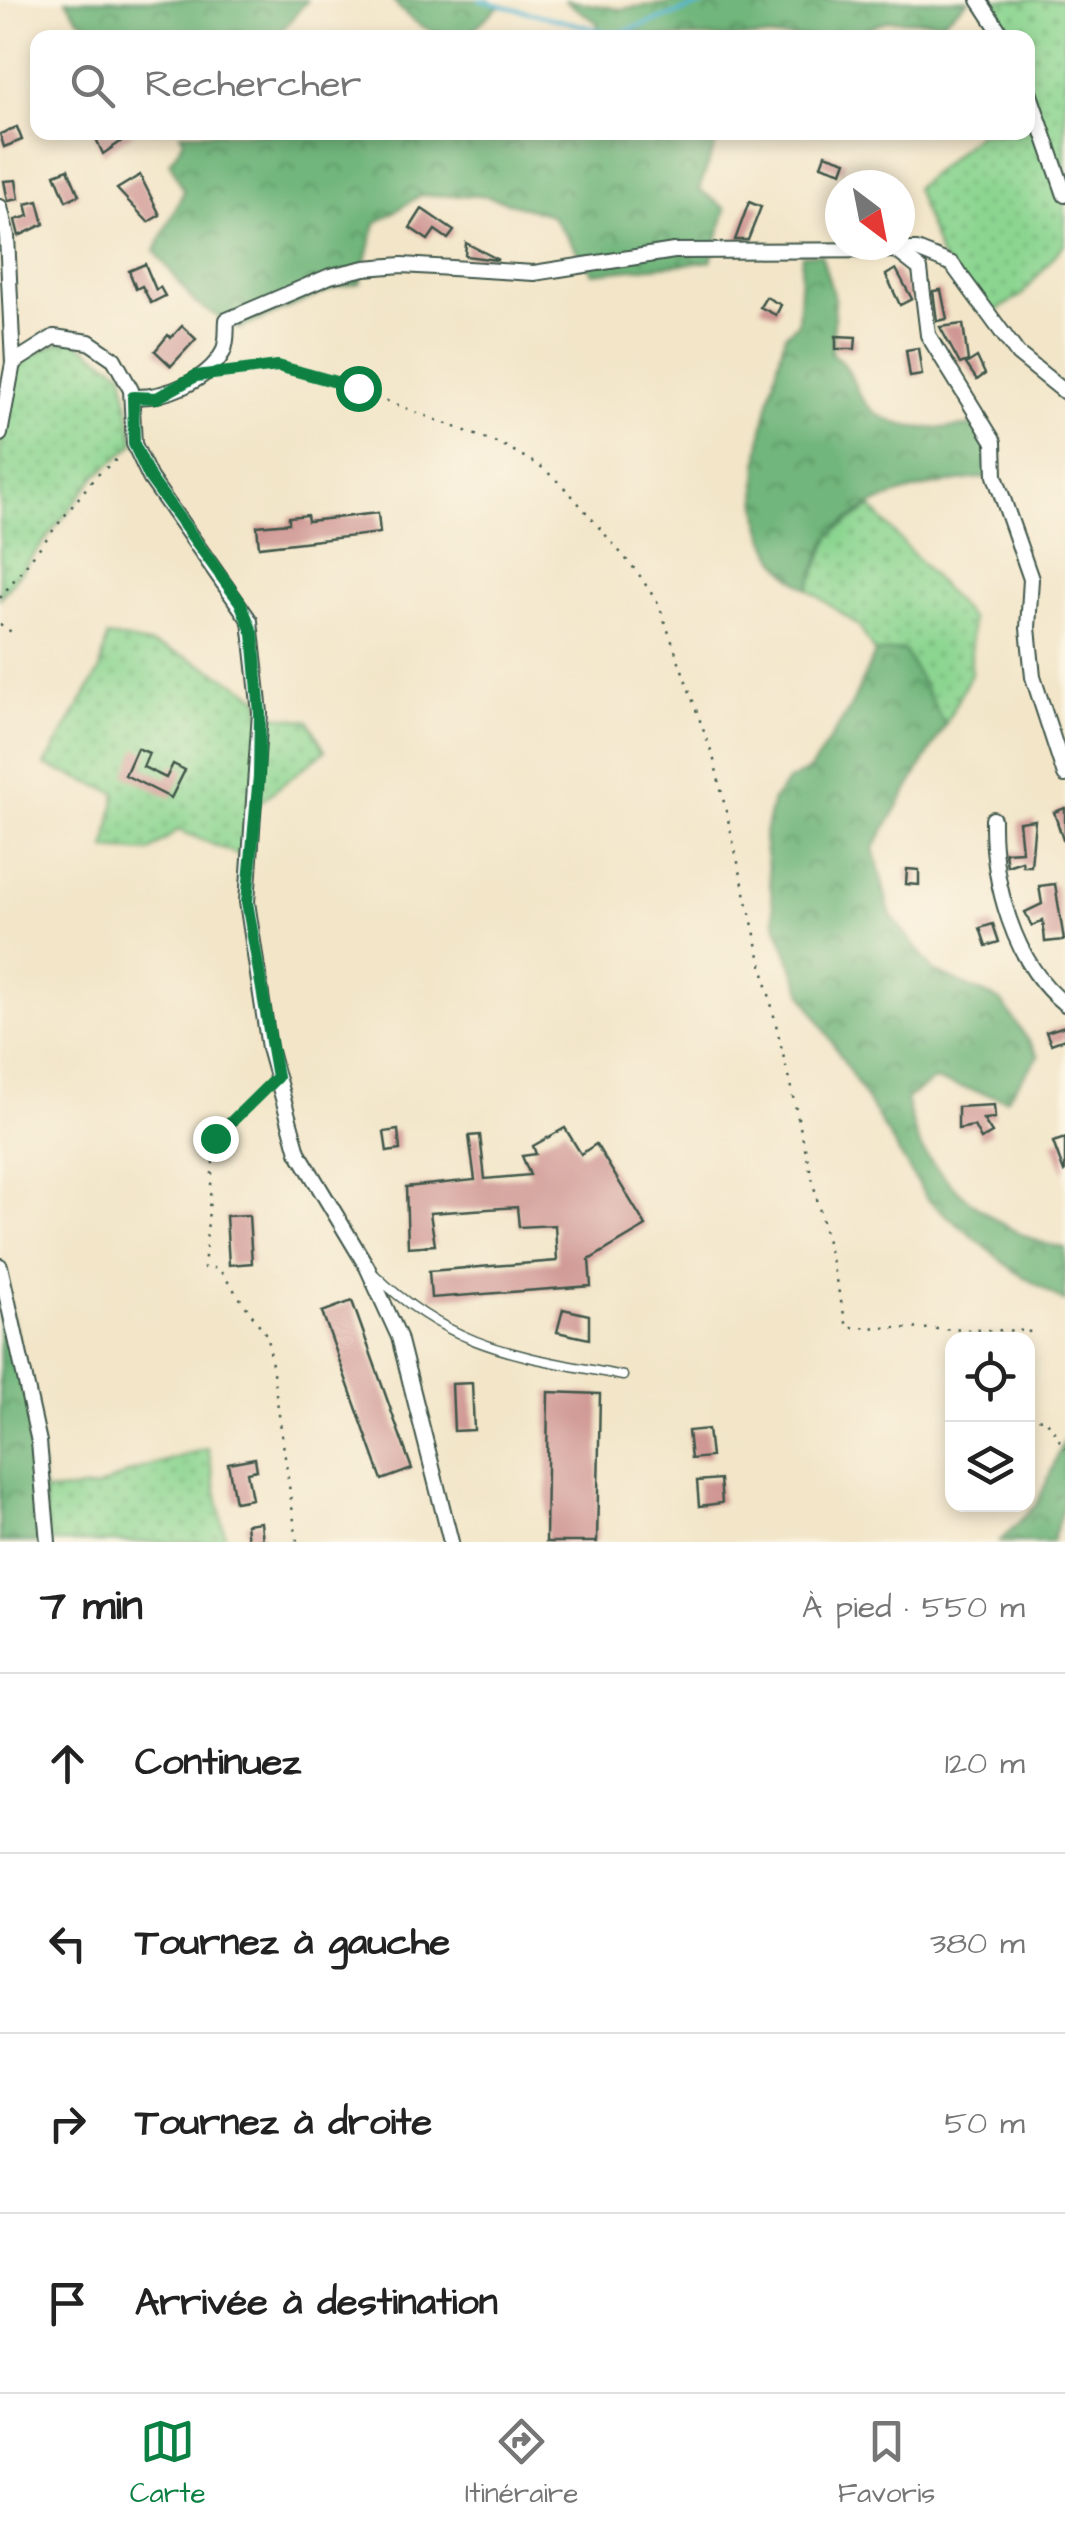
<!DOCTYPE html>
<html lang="fr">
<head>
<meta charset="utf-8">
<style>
	body { margin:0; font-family:"Architects Daughter",sans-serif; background:#f6f6f6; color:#222 }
	.controls { position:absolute; right:30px; bottom:30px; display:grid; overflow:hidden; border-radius:20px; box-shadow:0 5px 15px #0003 }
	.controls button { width:90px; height:90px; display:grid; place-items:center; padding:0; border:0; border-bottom:2px solid #e0e0e0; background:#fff; color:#222; font:50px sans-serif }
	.compass { position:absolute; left:825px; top:170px; width:90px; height:90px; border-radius:50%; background:#fff; box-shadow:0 5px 15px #0003; rotate:148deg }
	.stop { position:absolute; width:30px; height:30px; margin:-22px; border:8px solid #0b8043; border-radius:50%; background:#fff }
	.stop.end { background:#0b8043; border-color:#fff; box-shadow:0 2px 10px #0008 }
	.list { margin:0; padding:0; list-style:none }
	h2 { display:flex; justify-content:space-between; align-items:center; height:130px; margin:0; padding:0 40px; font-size:42px }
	h2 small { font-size:32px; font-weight:400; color:#767676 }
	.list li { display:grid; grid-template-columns:65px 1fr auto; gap:30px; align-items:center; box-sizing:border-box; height:180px; padding:0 40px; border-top:2px solid #e0e0e0 }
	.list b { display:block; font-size:38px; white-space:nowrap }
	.list em { font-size:32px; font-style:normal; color:#767676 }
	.icon { flex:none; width:55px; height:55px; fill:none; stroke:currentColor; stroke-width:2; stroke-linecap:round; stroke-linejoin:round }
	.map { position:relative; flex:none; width:1065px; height:1542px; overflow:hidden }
	.search { position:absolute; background:#fff; box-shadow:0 5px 15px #0003; left:30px; right:30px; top:30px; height:110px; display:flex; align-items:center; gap:25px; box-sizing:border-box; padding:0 35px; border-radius:20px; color:#767676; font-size:38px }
	.sheet { height:850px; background:#fff }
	nav { display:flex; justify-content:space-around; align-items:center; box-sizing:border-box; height:140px; border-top:2px solid #e0e0e0; background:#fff; font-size:28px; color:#767676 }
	nav a { display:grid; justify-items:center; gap:5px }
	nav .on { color:#0b8043 }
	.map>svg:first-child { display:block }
</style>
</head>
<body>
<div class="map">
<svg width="1065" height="1542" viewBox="0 0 1065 1542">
	<defs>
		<pattern id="grass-dots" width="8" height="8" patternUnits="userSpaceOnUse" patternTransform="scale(2.5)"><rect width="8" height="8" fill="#8cd591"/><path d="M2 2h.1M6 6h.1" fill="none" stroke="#72ae77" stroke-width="1.8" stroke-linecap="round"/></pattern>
		<pattern id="forest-crowns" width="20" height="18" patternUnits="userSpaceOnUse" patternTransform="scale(2.5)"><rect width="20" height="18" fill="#71b67b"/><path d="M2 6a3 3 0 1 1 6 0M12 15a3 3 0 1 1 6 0" fill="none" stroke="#5c9566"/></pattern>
	</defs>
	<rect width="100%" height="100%" fill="#fcf5e5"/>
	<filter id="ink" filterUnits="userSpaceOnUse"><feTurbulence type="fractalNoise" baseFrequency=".01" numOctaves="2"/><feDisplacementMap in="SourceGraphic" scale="20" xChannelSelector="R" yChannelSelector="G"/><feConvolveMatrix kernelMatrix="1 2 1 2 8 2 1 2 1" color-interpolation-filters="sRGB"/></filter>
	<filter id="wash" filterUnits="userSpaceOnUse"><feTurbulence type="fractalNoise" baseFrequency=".0048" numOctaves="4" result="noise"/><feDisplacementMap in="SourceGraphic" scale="40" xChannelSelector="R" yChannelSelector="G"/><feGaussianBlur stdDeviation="2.25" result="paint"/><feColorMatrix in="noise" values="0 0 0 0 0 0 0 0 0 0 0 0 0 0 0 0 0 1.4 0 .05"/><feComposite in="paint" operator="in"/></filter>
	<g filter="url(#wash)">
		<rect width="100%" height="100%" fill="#f2e5c8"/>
		<!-- grass -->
		<g fill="url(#grass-dots)" stroke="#568962" stroke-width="2.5">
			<path d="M979 0H1065V243L1022 295 989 315 940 256 915 188 979 133 1028 132V38L1004 37Z"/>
			<path d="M70 338 123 372 134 444 95 477 0 598V434L13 363Z"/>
			<path d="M871 507 971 619V674L945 725 904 650 875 653 859 626 808 589 832 533Z"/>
			<path d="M107 637C166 642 210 666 259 698L260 713 309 721 325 751 256 805 248 859 178 830 149 852 106 849 116 793 45 765 100 670Z"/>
			<path d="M208 1448 226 1542H48L44 1492 96 1488 136 1470Z"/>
		</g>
		<!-- forest -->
		<g fill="url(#forest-crowns)" stroke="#487a58" stroke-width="2.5">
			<path d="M66 0H305L307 1 276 37H112L78 18Z"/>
			<path d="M393 0H489L498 7 465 37C435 38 410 23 393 0Z"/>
			<path d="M564 0 620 9 694 0H969L943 21 889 20 843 37 595 38 598 23Z"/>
			<path d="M180 133H720L699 189 726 209 711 261 593 273 551 215 486 196 421 195 376 223 360 283 337 287 239 329 195 303 155 251 184 191 170 162 184 140Z"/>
			<path d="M821 254 835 301 832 354C850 366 849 375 858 392 881 436 943 431 983 423L995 476C938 484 878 489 834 532 822 544 815 572 808 589 722 537 767 415 785 335L798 323 802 255Z"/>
			<path d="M904 650 945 725 874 848 890 914 934 971 1001 1001 1039 1056 1006 1099 934 1080 906 1099C911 1115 914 1138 924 1152 954 1195 1012 1240 1065 1248V1302L1013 1270 927 1199 804 996 775 921 764 837 773 800 788 781 810 770 849 710 875 653Z"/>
			<path d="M0 1266 39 1442 48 1542H0Z"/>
			<path d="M1065 1439V1501L1052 1542H999L1037 1504Z"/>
		</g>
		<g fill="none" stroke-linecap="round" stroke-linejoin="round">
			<!-- stream -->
			<path stroke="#55b6d4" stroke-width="4" d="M480 0 616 34 716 0"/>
		</g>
		<g id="blocks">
			<!-- building -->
			<g fill="#cf9693">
				<path d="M17 127 22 140 4 147 0 134Z"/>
				<path d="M93 132H135L103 154Z"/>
				<path d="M825 154 846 161 842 172 821 165Z"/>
				<path d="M68 169 79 195 66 201 55 174Z"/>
				<path d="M140 175 160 215 148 222 117 189Z"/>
				<path d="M16 180 19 199 8 201 4 181Z"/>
				<path d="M38 201 44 224 19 236 15 220 29 216 26 204Z"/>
				<path d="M749 202 761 207 748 240H735Z"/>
				<path d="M422 209 454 231 448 239 435 230 428 240 410 228Z"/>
				<path d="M466 243 497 259V260L465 256Z"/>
				<path d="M145 264 156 290 160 287 165 296 151 303 142 286 136 289 129 271Z"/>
				<path d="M896 269 912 299 900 305 886 275Z"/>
				<path d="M941 290 947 319 937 321 933 291Z"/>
				<path d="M766 297 781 305 776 315 760 307Z"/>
				<path d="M963 324 968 361 960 364 940 327Z"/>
				<path d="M182 326 196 339 171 366 155 351 168 335 171 338Z"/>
				<path d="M836 336 856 337 855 349H836Z"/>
				<path d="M918 348 922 375 910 377 906 350Z"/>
				<path d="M977 357 985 374 977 380 966 364Z"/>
				<path d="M378 513 380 533 259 547 257 526 289 523V517L307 515 308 521Z"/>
				<path d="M137 748 149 753 143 767 166 778 173 764 185 770 171 798 125 775Z"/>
				<path d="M1065 808V840H1063L1054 812Z"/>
				<path d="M1035 820 1031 866H1023L1022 861 1007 866 1005 852 1022 851 1019 822Z"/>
				<path d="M907 869 919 870V885L906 884Z"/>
				<path d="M1055 884 1064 940 1045 942 1043 920 1032 926 1025 912 1042 904 1039 886Z"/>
				<path d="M993 924 999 942 986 946 980 928Z"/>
				<path d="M1065 1026V1039L1051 1044 1046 1032Z"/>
				<path d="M994 1105 995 1118 983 1119 992 1133 981 1139 974 1126 958 1129V1107Z"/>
				<path d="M565 1128 581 1154 596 1144 646 1226 589 1260 591 1286 431 1298 429 1271 557 1261 555 1225 519 1227 517 1207 430 1213 435 1245 408 1247 406 1187 475 1180 469 1136 480 1135 485 1179 530 1175 522 1156 536 1154 533 1146Z"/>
				<path d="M398 1130 400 1150 387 1152 384 1132Z"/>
				<path d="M1065 1138V1171L1064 1172 1053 1142Z"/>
				<path d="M249 1215 252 1263 229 1265 226 1216Z"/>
				<path d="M352 1301 412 1469 382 1480 322 1312Z"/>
				<path d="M563 1309 589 1315V1339L557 1332Z"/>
				<path d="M472 1383 474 1430 454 1431 452 1384Z"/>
				<path d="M548 1392 600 1394 597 1542H546Z"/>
				<path d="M708 1429 711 1457 691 1459 688 1431Z"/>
				<path d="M255 1458 257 1470 247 1472 252 1499 235 1502 228 1463Z"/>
				<path d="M720 1479 722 1503 699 1506 697 1481Z"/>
				<path d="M261 1522 263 1542H248L246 1524Z"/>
			</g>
		</g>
	</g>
	<g filter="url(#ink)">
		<use href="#blocks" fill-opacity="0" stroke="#3f564a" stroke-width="2.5"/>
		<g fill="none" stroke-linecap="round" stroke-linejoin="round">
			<!-- lane casing -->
			<g stroke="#3f564a" stroke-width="11">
				<path id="lane" d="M374 1274C454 1351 520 1355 623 1376"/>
			</g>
			<!-- street casing -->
			<g stroke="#3f564a" stroke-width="18">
				<g id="street">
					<path d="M979 0 1004 38"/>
					<path d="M1028 89 1065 195"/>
					<path d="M0 207 7 236 13 363 0 434"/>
					<path d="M897 251 920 269 928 335 994 442 995 476 1031 579 1028 628 1033 677 1065 775"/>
					<path d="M13 363 54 337 89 342 114 359 131 390 134 444 150 478 250 621 260 713 247 902 269 1048 298 1152 367 1267 399 1337 451 1542"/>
					<path d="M133 397C164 398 207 382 223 352 228 341 226 331 227 320L330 276 365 268 402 265 534 273 674 251 917 250 952 264 1018 354 1065 392"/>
					<path d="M993 819C992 880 1013 964 1065 1004"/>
					<path d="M0 1266 39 1442 48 1542"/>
				</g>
			</g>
			<!-- path -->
			<g stroke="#3f564a" stroke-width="2.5" stroke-dasharray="2.5 8" stroke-linecap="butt">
				<path d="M225 373 261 366 301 368 507 447 543 468 568 491 638 573 659 605 714 760 847 1327 1030 1331 1018 1340"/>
				<path d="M0 598 95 477 122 455"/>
				<path d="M0 624 14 634"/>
				<path d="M265 1088 215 1138 204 1268H218L268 1337 297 1542"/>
				<path d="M1028 1418 1046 1419 1065 1449"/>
			</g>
			<!-- lane -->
			<use href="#lane" stroke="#fff" stroke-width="8"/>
			<!-- street -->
			<use href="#street" stroke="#fff" stroke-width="14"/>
		</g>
	</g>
	<g fill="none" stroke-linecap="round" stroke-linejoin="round" filter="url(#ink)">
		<!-- route -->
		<path stroke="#0b8043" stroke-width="12" d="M215 1138 277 1077 247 902 259 776 260 714 253 634 240 602 150 478 134 444 133 397 157 398 196 376 278 366 358 388"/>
	</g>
</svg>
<div class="controls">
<button><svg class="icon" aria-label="locate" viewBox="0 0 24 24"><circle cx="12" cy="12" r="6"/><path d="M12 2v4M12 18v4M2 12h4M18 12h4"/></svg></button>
<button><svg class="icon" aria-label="layers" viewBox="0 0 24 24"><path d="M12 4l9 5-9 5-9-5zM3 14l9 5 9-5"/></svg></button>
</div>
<svg class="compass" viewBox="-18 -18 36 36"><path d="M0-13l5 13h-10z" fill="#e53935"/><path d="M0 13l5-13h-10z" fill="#767676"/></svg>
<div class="stop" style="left:358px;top:388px"></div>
<div class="stop end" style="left:215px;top:1138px"></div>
<div class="search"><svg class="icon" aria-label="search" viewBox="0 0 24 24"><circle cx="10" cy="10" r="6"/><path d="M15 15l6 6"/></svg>Rechercher</div>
</div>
<section class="sheet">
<h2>7 min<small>À pied · 550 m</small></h2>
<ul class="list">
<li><svg class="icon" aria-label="ahead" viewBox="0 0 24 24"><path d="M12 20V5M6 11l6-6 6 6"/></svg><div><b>Continuez</b></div><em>120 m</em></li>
<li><svg class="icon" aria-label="left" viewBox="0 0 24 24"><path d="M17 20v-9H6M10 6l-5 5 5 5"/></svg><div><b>Tournez à gauche</b></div><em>380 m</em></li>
<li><svg class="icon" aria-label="right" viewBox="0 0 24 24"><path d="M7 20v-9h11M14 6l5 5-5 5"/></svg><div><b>Tournez à droite</b></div><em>50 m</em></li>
<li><svg class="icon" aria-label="arrive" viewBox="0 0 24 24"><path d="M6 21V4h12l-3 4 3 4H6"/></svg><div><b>Arrivée à destination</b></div></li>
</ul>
</section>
<nav>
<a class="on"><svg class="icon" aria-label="map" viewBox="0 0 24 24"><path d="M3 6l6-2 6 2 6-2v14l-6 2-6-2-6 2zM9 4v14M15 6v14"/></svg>Carte</a>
<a><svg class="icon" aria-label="directions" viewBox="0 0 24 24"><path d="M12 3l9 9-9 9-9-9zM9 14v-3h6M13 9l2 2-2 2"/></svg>Itinéraire</a>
<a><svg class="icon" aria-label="saved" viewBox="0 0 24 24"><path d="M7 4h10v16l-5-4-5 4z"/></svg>Favoris</a>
</nav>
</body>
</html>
